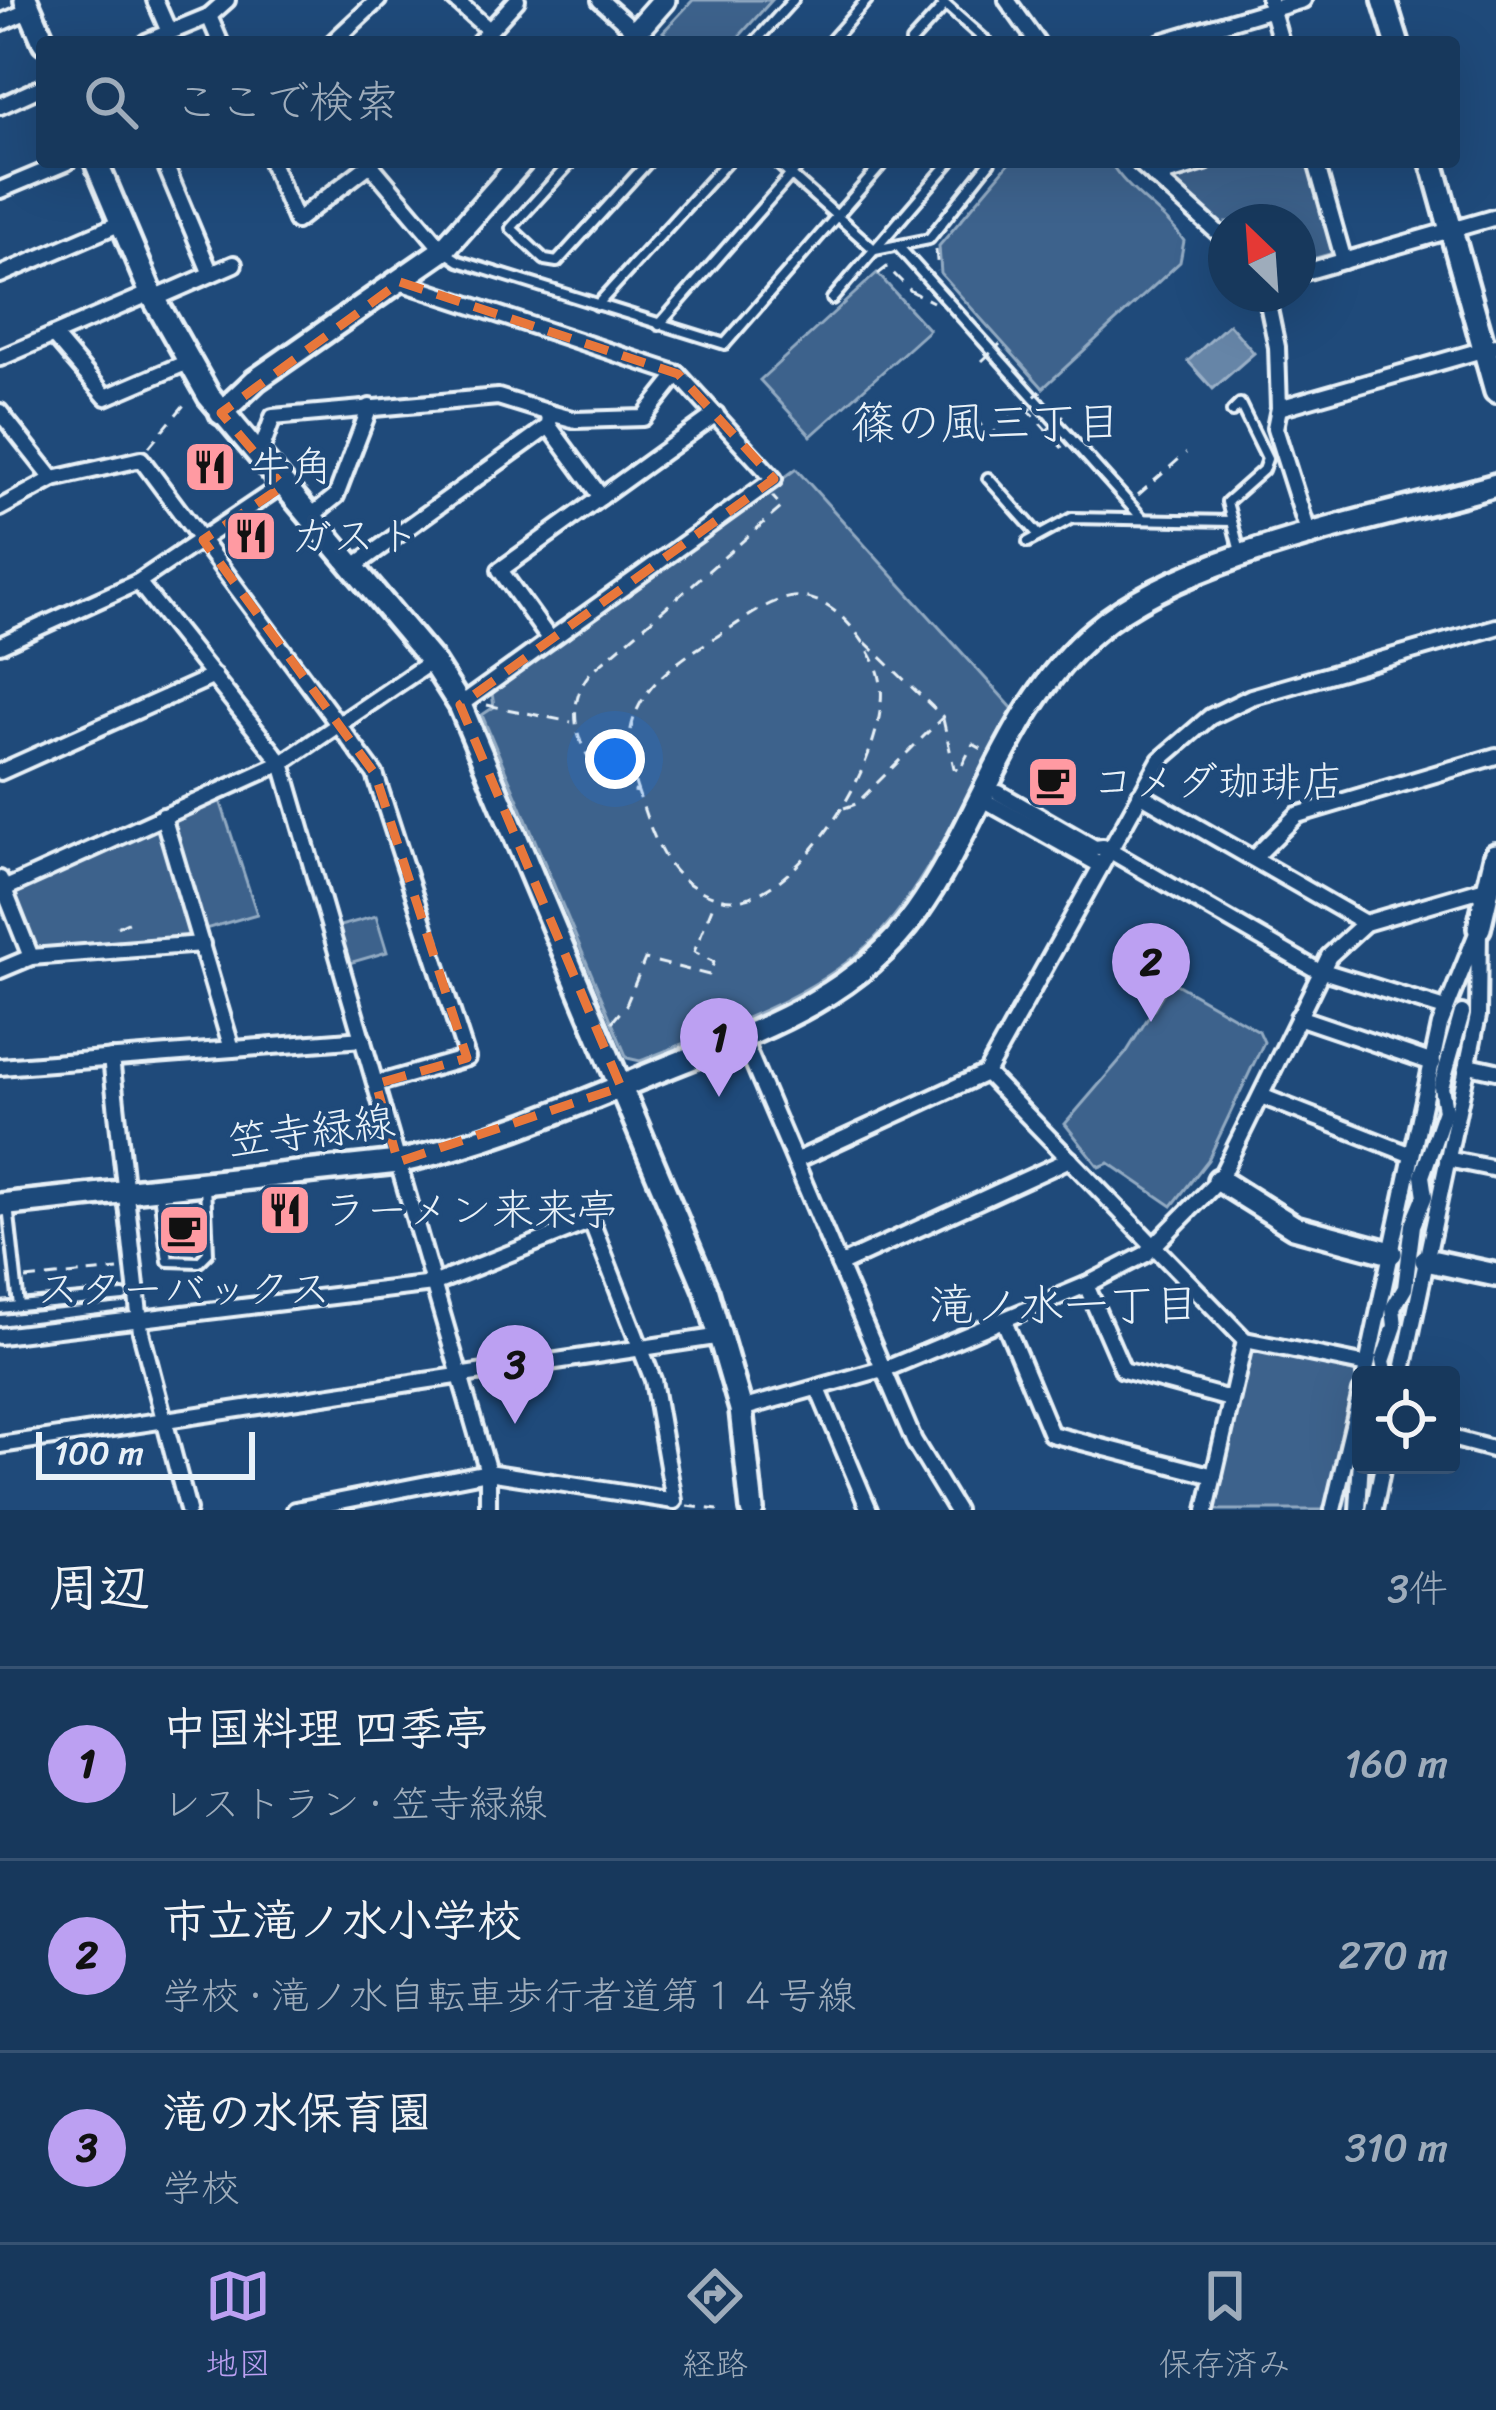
<!DOCTYPE html>
<html lang="ja">
<head>
<meta charset="utf-8">
<style>
	body { margin:0; font-family:Sriracha,"Klee One",sans-serif; background:#244365; color:#f1f3f6 }
	.controls { position:absolute; right:36px; bottom:36px; display:grid; overflow:hidden; border-radius:12px; box-shadow:0 12px 48px #0002 }
	.controls button { width:108px; height:108px; display:grid; place-items:center; padding:0; border:0; border-bottom:3px solid #365272; background:#17385c; color:#f1f3f6; font:60px sans-serif }
	.compass { position:absolute; left:1208px; top:204px; width:108px; height:108px; border-radius:50%; background:#17385c; box-shadow:0 12px 48px #0002; rotate:335deg }
	.scale { position:absolute; left:36px; bottom:30px; width:219px; box-sizing:border-box; padding-left:12px; border:6px solid #e8f1f8; border-top:0; font-size:33px; line-height:42px; white-space:nowrap; color:#e8f1f8; -webkit-text-stroke:9px #1f4a7a; paint-order:stroke }
	.you { position:absolute; left:615px; top:759px; width:42px; height:42px; margin:-30px; border:9px solid #fff; border-radius:50%; background:#1a73e8; box-shadow:0 0 0 18px #1a73e833 }
	.badge { display:grid; place-items:center; width:78px; height:78px; border-radius:50%; background:#bca0f2; color:#111; font-size:39px; font-weight:700 }
	.pin { position:absolute; translate:-50% -99px; filter:drop-shadow(0 3px 6px #0008) }
	.pin::after { content:''; position:absolute; top:63px; width:42px; height:36px; background:inherit; clip-path:polygon(0 0,100% 0,50% 100%) }
	.list { margin:0; padding:0; list-style:none }
	h2 { display:flex; justify-content:space-between; align-items:center; height:156px; margin:0; padding:0 48px; font-size:51px }
	h2 small { font-size:39px; font-weight:400; color:#9eacbb }
	.list li { display:grid; grid-template-columns:78px 1fr auto; gap:36px; align-items:center; box-sizing:border-box; height:192px; padding:0 48px; border-top:3px solid #365272 }
	.list b { display:block; font-size:45px; white-space:nowrap }
	.list p { margin:0; font-size:39px; white-space:nowrap; color:#9eacbb }
	.list em { font-size:39px; font-style:normal; color:#9eacbb }
	.icon { flex:none; width:66px; height:66px; fill:none; stroke:currentColor; stroke-width:2; stroke-linecap:round; stroke-linejoin:round }
	.map { position:relative; flex:none; width:1496px; height:1510px; overflow:hidden }
	.search { position:absolute; background:#17385c; box-shadow:0 12px 48px #0002; left:36px; right:36px; top:36px; height:132px; display:flex; align-items:center; gap:30px; box-sizing:border-box; padding:0 42px; border-radius:12px; color:#9eacbb; font-size:45px }
	.sheet { height:732px; background:#17385c }
	nav { display:flex; justify-content:space-around; align-items:center; box-sizing:border-box; height:168px; border-top:3px solid #365272; background:#17385c; font-size:33px; color:#9eacbb }
	nav a { display:grid; justify-items:center; gap:6px }
	nav .on { color:#bca0f2 }
	.map>svg:first-child { display:block }
</style>
</head>
<body>
<div class="map">
<svg width="1496" height="1510" viewBox="0 0 1496 1510">
	<rect width="100%" height="100%" fill="#1f4a7a"/>
	<filter id="ink" filterUnits="userSpaceOnUse"><feTurbulence type="fractalNoise" baseFrequency=".00833" numOctaves="2"/><feDisplacementMap in="SourceGraphic" scale="24" xChannelSelector="R" yChannelSelector="G"/><feConvolveMatrix kernelMatrix="1 2 1 2 8 2 1 2 1" color-interpolation-filters="sRGB"/></filter>
	<g filter="url(#ink)">
		<!-- green -->
		<g fill="#3c628c" stroke="#92aac2" stroke-width="3">
			<path d="M693 0H772L734 42H674L663 32Z"/>
			<path d="M1010 162H1110C1129 194 1163 210 1184 241L1180 262 1043 388 941 274 939 246Z"/>
			<path d="M1219 162H1310L1333 248 1330 254 1298 263V222H1226V231L1175 187V174Z"/>
			<path d="M877 273 929 330 811 436 760 380Z"/>
			<path d="M796 469 1013 709C975 777 929 884 875 938 812 1000 720 1028 640 1061L627 1058 482 715 494 707 492 693Z"/>
			<path d="M219 797 257 914 202 930 172 825 175 817Z"/>
			<path d="M154 826 162 829 192 930 188 939 34 948 13 898 15 889Z"/>
			<path d="M376 916 387 952 346 964 336 927Z"/>
			<path d="M1171 981 1259 1031 1264 1042 1208 1160 1172 1206 1109 1163 1099 1167 1065 1124 1126 1053Z"/>
			<path d="M1255 1346 1360 1374 1328 1510H1212L1246 1352Z"/>
		</g>
		<!-- water -->
		<path fill="#6685a7" stroke="#9ab0c7" stroke-width="3" d="M1229 324 1254 353 1213 389 1188 361Z"/>
		<g fill="none" stroke-linecap="round" stroke-linejoin="round">
			<!-- lane casing -->
			<g stroke="#e8f1f8" stroke-width="16">
				<g id="lane">
					<path d="M940 0 987 42"/>
					<path d="M755 42 793 0"/>
					<path d="M830 42 867 0"/>
					<path d="M911 42 945 5"/>
					<path d="M571 162 511 228 545 260 557 262 648 162"/>
					<path d="M776 162 875 250 929 239 990 162"/>
					<path d="M898 246 1142 518"/>
					<path d="M444 251 459 261 725 344 884 162"/>
					<path d="M832 299 950 162"/>
					<path d="M597 305 727 162"/>
					<path d="M659 325 802 162"/>
					<path d="M1232 412 1240 404 1267 459 1263 470 1227 502 1232 521"/>
					<path d="M988 478 1038 534"/>
					<path d="M1028 542 1072 518 1232 521 1240 552"/>
					<path d="M159 1193 168 1261 199 1262 208 1253 205 1185"/>
					<path d="M19 1306 123 1296"/>
					<path d="M0 1308 19 1306 8 1206"/>
				</g>
			</g>
			<!-- street casing -->
			<g stroke="#e8f1f8" stroke-width="22">
				<g id="street">
					<path d="M155 0 169 32"/>
					<path d="M455 0 489 30"/>
					<path d="M600 0 636 32"/>
					<path d="M1007 0 1037 42"/>
					<path d="M1269 0 1281 42"/>
					<path d="M209 16 220 42"/>
					<path d="M0 23 30 10"/>
					<path d="M146 42 209 16 227 0"/>
					<path d="M333 42 378 0"/>
					<path d="M479 42 517 0"/>
					<path d="M1161 42 1303 0"/>
					<path d="M0 106 42 87"/>
					<path d="M164 162 211 274"/>
					<path d="M271 162 296 221 373 162"/>
					<path d="M1139 162 1226 240"/>
					<path d="M1316 162 1344 261"/>
					<path d="M371 165 443 250"/>
					<path d="M1155 177 1205 162"/>
					<path d="M0 190 67 162"/>
					<path d="M1298 274 1496 217"/>
					<path d="M0 275 121 223"/>
					<path d="M1266 294 1277 347 1279 408 1496 346"/>
					<path d="M154 299 234 264"/>
					<path d="M53 335 106 397 190 361"/>
					<path d="M0 358 151 293"/>
					<path d="M1279 408 1275 428 1310 538"/>
					<path d="M0 412 53 479"/>
					<path d="M549 426 601 497"/>
					<path d="M258 459 273 417 498 397 550 413"/>
					<path d="M0 508 53 479 141 459 375 774 467 1058 376 1084"/>
					<path d="M310 517 336 496 370 407"/>
					<path d="M353 567 549 426 550 413 576 420 643 418 678 374 400 282"/>
					<path d="M138 582 282 763 488 1472V1510"/>
					<path d="M550 640 500 570 716 414"/>
					<path d="M0 645 138 582 282 485"/>
					<path d="M460 705 774 479 678 374"/>
					<path d="M0 772 214 676"/>
					<path d="M999 793 1095 848 1103 847"/>
					<path d="M1140 794 1365 923"/>
					<path d="M980 798 1100 865"/>
					<path d="M163 816 232 1049"/>
					<path d="M1112 852 1313 968"/>
					<path d="M1254 858 1297 815 1496 756"/>
					<path d="M0 879 31 957"/>
					<path d="M4 889 282 763 432 661"/>
					<path d="M0 970 31 957 202 944"/>
					<path d="M1326 972 1439 1007"/>
					<path d="M1298 1017 1433 1063"/>
					<path d="M742 1037 914 1441 956 1510"/>
					<path d="M111 1058 141 1332 188 1510"/>
					<path d="M1469 1065 1496 1071"/>
					<path d="M0 1067 363 1039"/>
					<path d="M986 1073 1245 1340 1367 1365"/>
					<path d="M1261 1096 1412 1155"/>
					<path d="M1447 1159 1496 1169"/>
					<path d="M795 1161 986 1073 1160 760 1210 717 1251 697 1496 627"/>
					<path d="M839 1265 1070 1159"/>
					<path d="M1086 1285 1123 1370 1230 1399"/>
					<path d="M1004 1321 1051 1434 1214 1476"/>
					<path d="M0 1336 433 1284 591 1221 653 1380 674 1501 488 1472 295 1510"/>
					<path d="M1365 1375 1440 1025 1479 928"/>
					<path d="M1386 1375 1383 1361 1395 1326 1393 1308 1405 1288 1413 1225 1425 1196 1422 1176 1445 1110 1441 1087 1462 1013"/>
					<path d="M1402 1375 1478 1016 1479 928"/>
					<path d="M818 1389 869 1510"/>
					<path d="M741 1409 893 1366 1086 1285 1146 1254 1219 1180 1329 956 1365 923 1489 887"/>
					<path d="M1451 1438 1496 1450"/>
					<path d="M0 1445 722 1336"/>
					<path d="M1206 1510 1245 1340"/>
					<path d="M1333 1510 1361 1392"/>
					<path d="M1358 1510 1361 1459"/>
					<path d="M1374 1510 1383 1465"/>
				</g>
			</g>
			<!-- secondary casing -->
			<g stroke="#e8f1f8" stroke-width="30">
				<g id="secondary">
					<path d="M26 0 44 42"/>
					<path d="M1384 0 1397 42"/>
					<path d="M627 42 664 0"/>
					<path d="M96 162 151 293 209 396 432 661 460 705 707 1292 741 1409 752 1510"/>
					<path d="M1432 162 1496 391"/>
					<path d="M221 413 256 380 443 250 521 162"/>
					<path d="M1479 928 1496 855"/>
					<path d="M1219 1180 1294 1227 1391 1253"/>
					<path d="M0 1205 398 1162C483 1144 559 1112 639 1079 739 1037 850 1006 916 913 981 822 1007 704 1096 630 1189 552 1378 519 1496 485"/>
					<path d="M1426 1260 1496 1275"/>
				</g>
			</g>
			<!-- path -->
			<g stroke="#e8f1f8" stroke-width="3" stroke-dasharray="12 9" stroke-linecap="butt">
				<path d="M936 250 938 271"/>
				<path d="M878 274 887 267 911 291 933 302"/>
				<path d="M1032 408 1029 411 1065 451"/>
				<path d="M974 417 990 436 1019 410"/>
				<path d="M149 447 189 399"/>
				<path d="M1138 495 1186 453"/>
				<path d="M487 705 571 722"/>
				<path d="M943 719 954 768 959 771 973 744 984 750"/>
				<path d="M638 792C607 705 664 668 729 629 748 617 771 599 794 597 832 594 867 640 878 671 901 737 804 898 734 900 717 901 697 890 684 880 660 862 647 819 638 792 586 781 556 715 590 673L782 507 772 496"/>
				<path d="M844 808 856 804 943 717 866 643"/>
				<path d="M117 927 130 921"/>
				<path d="M612 1022 626 1005 645 959 709 975 714 962 694 952 715 900"/>
				<path d="M26 1279 118 1270"/>
				<path d="M687 1506 718 1510"/>
			</g>
			<!-- lane -->
			<use href="#lane" stroke="#1f4a7a" stroke-width="8"/>
			<!-- street -->
			<use href="#street" stroke="#1f4a7a" stroke-width="14"/>
			<!-- secondary -->
			<use href="#secondary" stroke="#1f4a7a" stroke-width="21"/>
			<!-- path-bridge -->
			<g stroke="#e8f1f8" stroke-width="3" stroke-dasharray="12 9" stroke-linecap="butt">
				<path d="M982 361 1000 344"/>
				<path d="M1019 410 1041 391"/>
				<path d="M1046 431 1064 415"/>
			</g>
		</g>
	</g>
	<!-- marked area -->
	<path fill="none" stroke="#e8773b" stroke-width="9" stroke-dasharray="24 15" stroke-linejoin="round" d="M400 282 678 374 774 479 460 705 621 1087 398 1162 376 1084 467 1058 375 774 203 540 283 486 221 413Z"/>
	<!-- icons -->
	<defs>
		<g id="restaurant-square" transform="scale(2.7)"><rect x="-9" y="-9" width="18" height="18" rx="4" fill="#ff9aa2" stroke="#1f4a7a"/><path d="M-5-6h1v4h1v-4h1v4h1v-4h1v5L-1.5 .5V6h-2V.5L-5-1ZM5-6V6H3V1.5H1.5Q1.5-4 5-6Z" fill="#111"/></g>
		<g id="cafe-square" transform="scale(2.7)"><rect x="-9" y="-9" width="18" height="18" rx="4" fill="#ff9aa2" stroke="#1f4a7a"/><path d="M-5.5-4.5H6V0H3Q3 3.5 0 3.5H-2.5Q-5.5 3.5-5.5 0ZM3-3.2v2h1.7v-2ZM-6 4.5H4V6H-6Z" fill="#111"/></g>
	</defs>
	<g fill-rule="evenodd">
		<use href="#restaurant-square" x="210" y="467"/>
		<use href="#restaurant-square" x="251" y="536"/>
		<use href="#cafe-square" x="1053" y="782"/>
		<use href="#restaurant-square" x="285" y="1210"/>
		<use href="#cafe-square" x="184" y="1230"/>
	</g>
	<g text-anchor="middle" dominant-baseline="central" stroke-width="9" stroke-linejoin="round" paint-order="stroke">
		<!-- poi labels -->
		<g font-size="42" fill="#e8f1f8" stroke="#1f4a7a" text-anchor="start">
			<text x="249" y="467">牛角</text>
			<text x="290" y="536">ガスト</text>
			<text x="1092" y="782">コメダ珈琲店</text>
			<text x="324" y="1210">ラーメン来来亭</text>
			<text x="184" y="1289" text-anchor="middle">スターバックス</text>
		</g>
		<!-- street labels -->
		<g font-size="42" fill="#e8f1f8" stroke="#1f4a7a">
			<text transform="translate(311 1131) rotate(-7)">笠寺緑線</text>
		</g>
		<!-- neighbourhood labels -->
		<g font-size="45" fill="#e8f1f8" stroke="#1f4a7a">
			<text x="986" y="423">篠の風三丁目</text>
			<text x="1064" y="1305">滝ノ水一丁目</text>
		</g>
	</g>
</svg>
<div class="controls">
<button><svg class="icon" aria-label="locate" viewBox="0 0 24 24"><circle cx="12" cy="12" r="6"/><path d="M12 2v4M12 18v4M2 12h4M18 12h4"/></svg></button>
</div>
<svg class="compass" viewBox="-18 -18 36 36"><path d="M0-13l5 13h-10z" fill="#e53935"/><path d="M0 13l5-13h-10z" fill="#9eacbb"/></svg>
<div class="scale">100 m</div>
<div class="you"></div>
<div class="pin badge" style="left:719px;top:1097px">1</div>
<div class="pin badge" style="left:1151px;top:1022px">2</div>
<div class="pin badge" style="left:515px;top:1424px">3</div>
<div class="search"><svg class="icon" aria-label="search" viewBox="0 0 24 24"><circle cx="10" cy="10" r="6"/><path d="M15 15l6 6"/></svg>ここで検索</div>
</div>
<section class="sheet">
<h2>周辺<small>3件</small></h2>
<ul class="list">
<li><span class="badge">1</span><div><b>中国料理 四季亭</b><p>レストラン · 笠寺緑線</p></div><em>160 m</em></li>
<li><span class="badge">2</span><div><b>市立滝ノ水小学校</b><p>学校 · 滝ノ水自転車歩行者道第１４号線</p></div><em>270 m</em></li>
<li><span class="badge">3</span><div><b>滝の水保育園</b><p>学校</p></div><em>310 m</em></li>
</ul>
</section>
<nav>
<a class="on"><svg class="icon" aria-label="map" viewBox="0 0 24 24"><path d="M3 6l6-2 6 2 6-2v14l-6 2-6-2-6 2zM9 4v14M15 6v14"/></svg>地図</a>
<a><svg class="icon" aria-label="directions" viewBox="0 0 24 24"><path d="M12 3l9 9-9 9-9-9zM9 14v-3h6M13 9l2 2-2 2"/></svg>経路</a>
<a><svg class="icon" aria-label="saved" viewBox="0 0 24 24"><path d="M7 4h10v16l-5-4-5 4z"/></svg>保存済み</a>
</nav>
</body>
</html>
